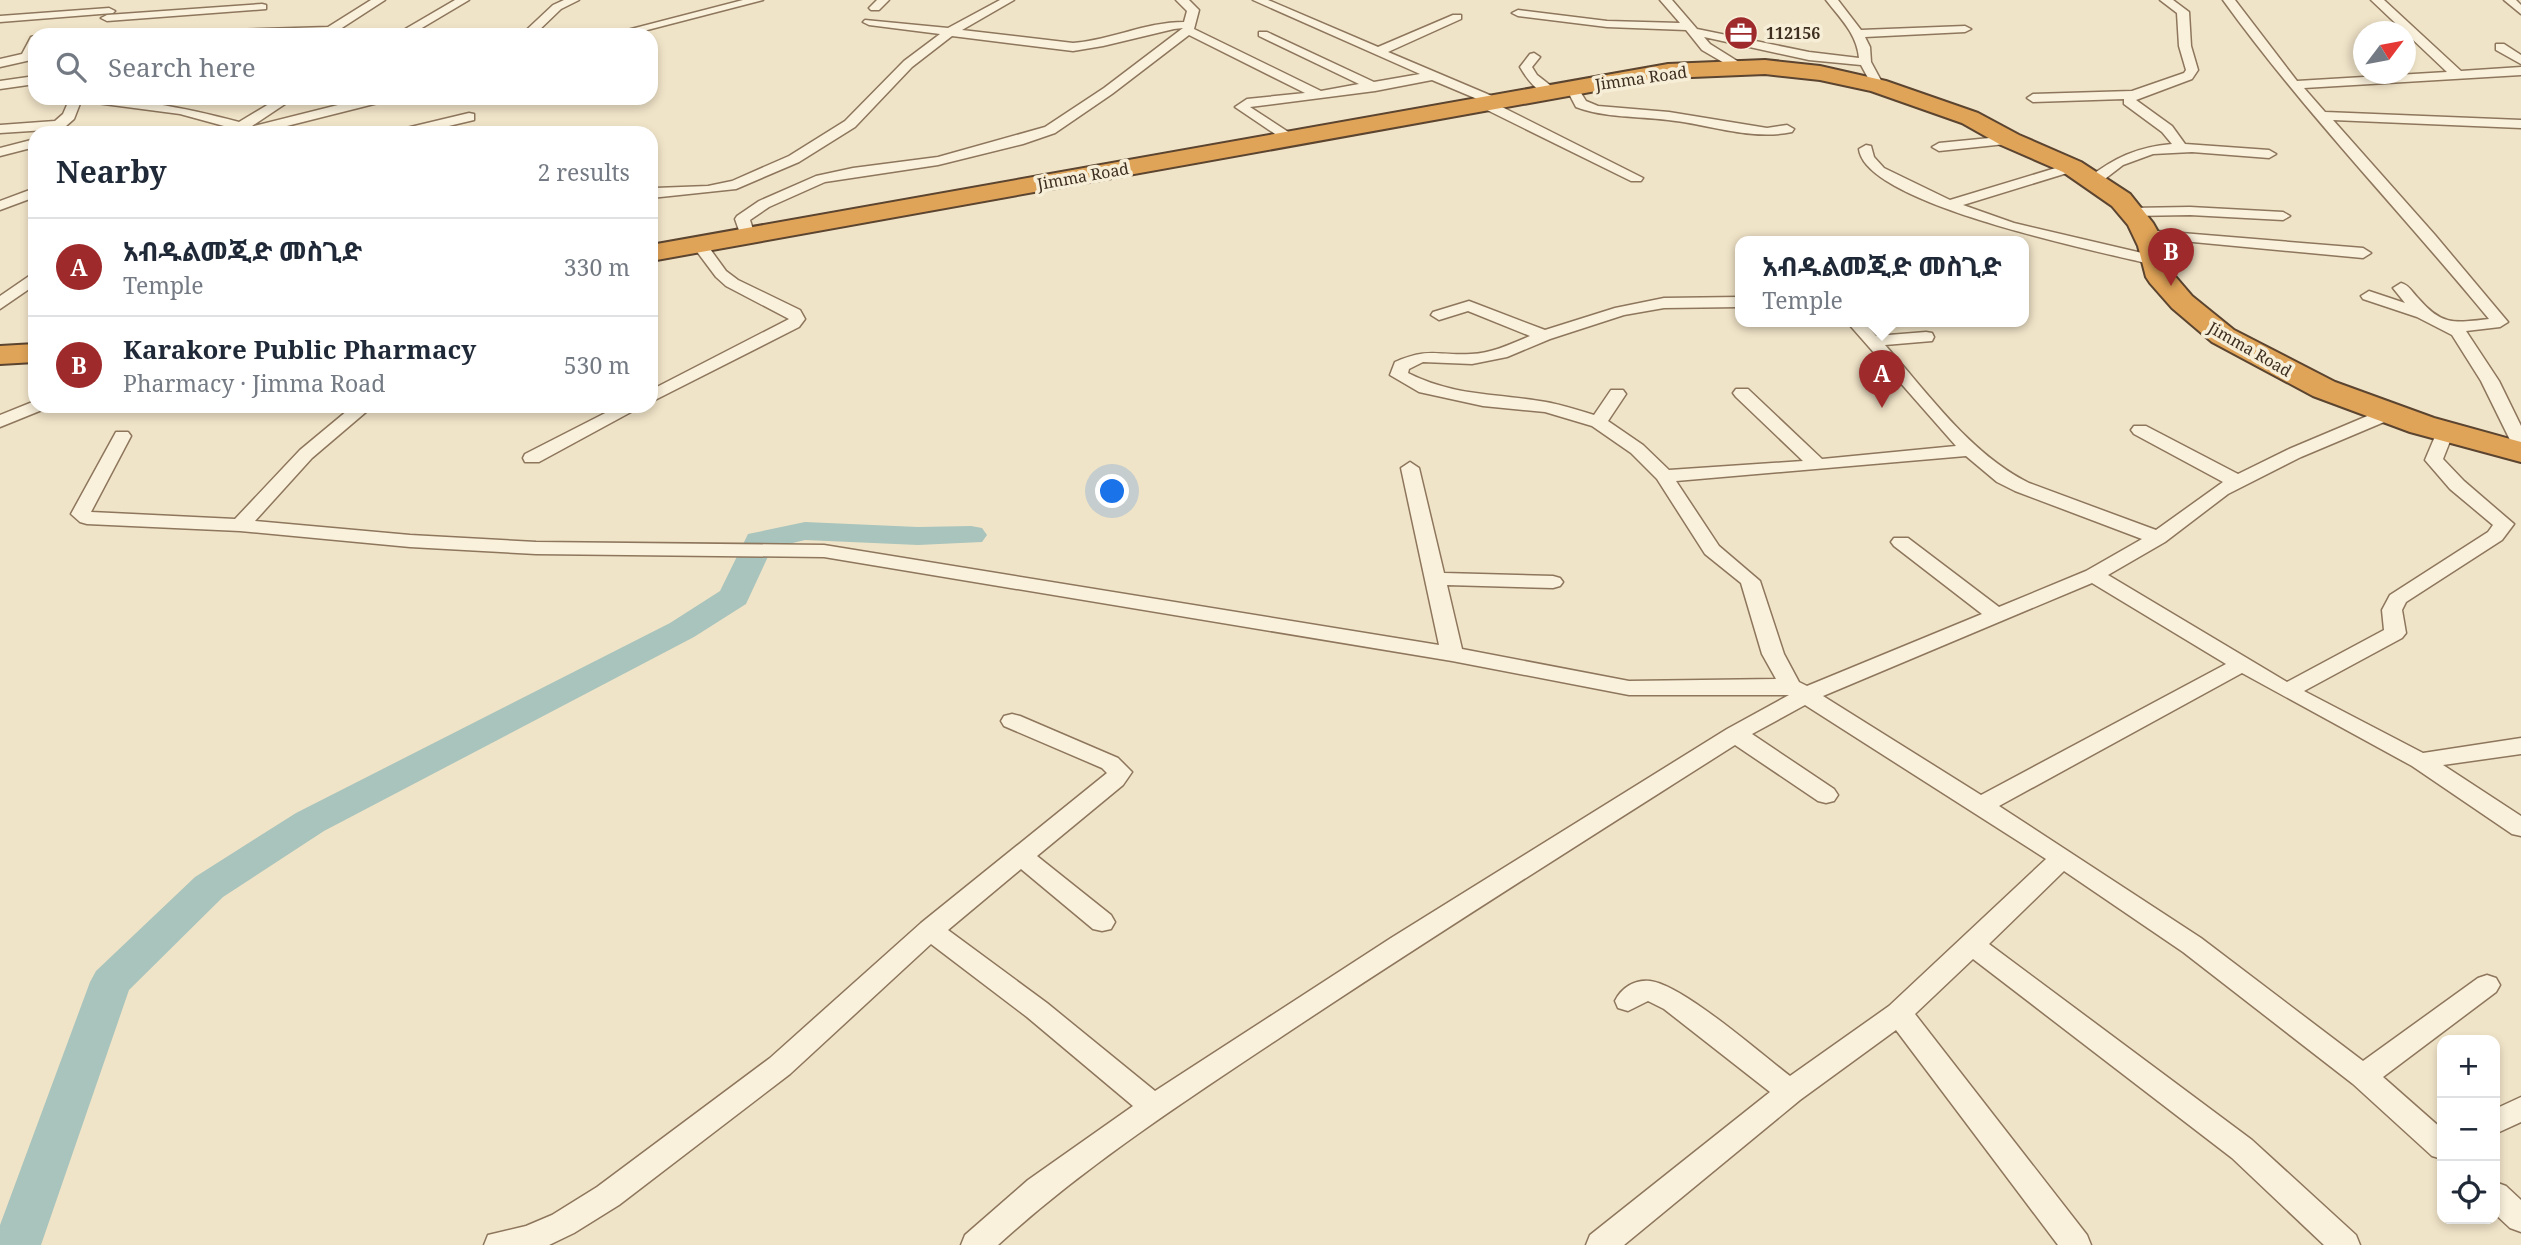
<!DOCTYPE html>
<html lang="en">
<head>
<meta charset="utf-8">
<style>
	body { margin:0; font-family:"Noto Serif","Noto Sans Ethiopic",serif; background:#f6f6f7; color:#1f2937 }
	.controls { position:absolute; right:21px; bottom:21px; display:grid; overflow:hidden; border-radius:14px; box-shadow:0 4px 10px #0003 }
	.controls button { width:63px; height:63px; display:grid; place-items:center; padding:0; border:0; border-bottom:2px solid #e0e1e3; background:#fff; color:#1f2937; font:35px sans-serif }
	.compass { position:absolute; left:2353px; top:21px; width:63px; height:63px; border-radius:50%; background:#fff; box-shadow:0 4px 10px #0003; rotate:58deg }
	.you { position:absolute; left:1113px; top:492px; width:24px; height:24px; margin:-18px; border:5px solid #fff; border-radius:50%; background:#1a73e8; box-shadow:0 0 0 10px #1a73e833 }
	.badge { display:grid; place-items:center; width:46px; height:46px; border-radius:50%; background:#9e2a2b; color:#fff; font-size:23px; font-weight:700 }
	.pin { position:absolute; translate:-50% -58px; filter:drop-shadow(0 2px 4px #0008) }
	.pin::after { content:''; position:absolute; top:37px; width:24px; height:21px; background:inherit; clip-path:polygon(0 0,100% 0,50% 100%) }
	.popup { position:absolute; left:1735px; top:236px; width:294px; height:91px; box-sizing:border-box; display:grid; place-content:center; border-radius:14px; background:#fff; filter:drop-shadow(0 2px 5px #0005); font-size:23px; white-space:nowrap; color:#747a83 }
	.popup b { font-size:26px; color:#1f2937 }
	.popup::after { content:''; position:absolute; left:50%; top:100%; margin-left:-14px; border:14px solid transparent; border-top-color:#fff }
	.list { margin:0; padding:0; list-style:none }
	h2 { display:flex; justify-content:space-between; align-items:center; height:91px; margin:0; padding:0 28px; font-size:30px }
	h2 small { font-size:23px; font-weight:400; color:#747a83 }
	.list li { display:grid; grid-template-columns:46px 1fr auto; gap:21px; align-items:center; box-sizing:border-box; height:98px; padding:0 28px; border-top:2px solid #e0e1e3 }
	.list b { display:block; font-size:26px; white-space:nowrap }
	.list p { margin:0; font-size:23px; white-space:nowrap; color:#747a83 }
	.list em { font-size:23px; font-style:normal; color:#747a83 }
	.icon { flex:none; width:38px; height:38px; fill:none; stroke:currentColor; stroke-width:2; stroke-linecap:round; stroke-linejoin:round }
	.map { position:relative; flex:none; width:2521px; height:1245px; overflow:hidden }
	.search { position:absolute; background:#fff; box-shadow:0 4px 10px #0003; left:28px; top:28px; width:630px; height:77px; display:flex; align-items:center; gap:18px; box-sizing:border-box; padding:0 24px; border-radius:21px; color:#747a83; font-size:26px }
	.panel { position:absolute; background:#fff; box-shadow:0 4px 10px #0003; left:28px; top:126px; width:630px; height:287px; border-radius:21px }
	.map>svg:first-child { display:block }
</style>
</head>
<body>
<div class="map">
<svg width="2521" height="1245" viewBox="0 0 2521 1245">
	<rect width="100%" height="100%" fill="#f0e4c8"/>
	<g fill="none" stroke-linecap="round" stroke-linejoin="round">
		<!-- river -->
		<path fill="#a9c4bc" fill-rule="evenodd" d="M805 522 918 527 971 526 982 528 987 535 982 542 918 545 805 540 772 548 746 604 694 637 324 831 223 897 129 990 41 1245H0V1225L90 982 96 971 195 877 296 813 670 623 720 591 748 534Z"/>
		<!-- street casing -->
		<g stroke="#8d765c" stroke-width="3">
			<g id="street">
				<path d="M371 0H385L331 35H187L193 31 328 27Z"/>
				<path d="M455 0H469L410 35H395Z"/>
				<path d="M564 0H579L561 9 534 35H521L553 5Z"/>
				<path d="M743 0H763L628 35H608Z"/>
				<path d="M877 0H889L879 10H871L869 8Z"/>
				<path d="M1000 0H1014L962 30 1073 43C1111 40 1146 22 1184 22L1187 11 1176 0H1189L1199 10 1194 29 1321 91 1359 84 1259 36V32H1267L1374 82 1420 74 1253 0H1268L1378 47 1453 15H1461V19L1388 52 1499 99 1500 102 1498 105 1643 178 1641 181H1631L1481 107 1482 101 1432 80 1375 91 1250 107 1299 139 1297 142H1287L1235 107 1247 99 1305 93 1189 35 1112 94 1055 133 1023 144 938 165 825 182 769 207 750 220 755 236 753 239 748 240 741 236 735 219 737 216 759 201 816 176 853 168 938 157 1045 127 1104 88 1183 28 1174 29 1103 46 1073 51 952 36 912 67 855 127 799 162 736 189 651 198V189L655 188 708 186 732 181 789 156 845 121 904 61 940 34 869 25 863 22 865 20 948 28Z"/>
				<path d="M1660 0H1672L1697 29 1809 52 1859 58C1857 34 1840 18 1826 0H1838L1861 30 1965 26 1971 29 1965 32 1865 37 1870 47 1871 62 1884 86 1878 90 1874 89 1861 65 1809 60 1704 37 1710 44 1742 64 1744 67 1738 71 1702 50 1686 30 1607 27 1518 16 1512 13 1518 10 1607 21 1680 23Z"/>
				<path d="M2160 0H2173L2189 12 2191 46 2198 70 2192 79 2136 100 2172 126 2185 144 2269 150 2276 154 2269 158 2192 152 2153 154 2123 165 2097 185H2087V179C2114 158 2137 147 2172 144L2162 132 2124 104V99L2033 102 2027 98 2033 94 2132 91 2184 73 2186 70 2179 46 2177 13Z"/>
				<path d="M2223 0H2235L2297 81 2447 72 2371 0H2384L2461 71 2521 67V75L2304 88 2325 112 2521 120V128L2333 120 2435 235 2508 322 2500 327 2466 331 2499 381 2521 426V449L2512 444 2481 381 2452 335 2417 317 2363 299 2361 296 2369 291 2405 303 2393 288 2401 283C2409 285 2412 292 2418 298 2442 326 2454 323 2489 319 2401 212 2304 112 2223 0Z"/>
				<path d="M2504 0H2516L2521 5V14Z"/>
				<path d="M262 4 266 5V9L107 21 101 18 107 15Z"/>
				<path d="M109 8 115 11 113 13 0 22V16Z"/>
				<path d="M35 36V53L31 60 0 67V59L22 54 31 37Z"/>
				<path d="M2496 44H2504L2521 55V64L2496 50Z"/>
				<path d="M1534 53 1540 57 1532 67 1537 75 1555 89V95C1540 97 1527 79 1520 67L1530 54Z"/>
				<path d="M35 76V84L0 89V81Z"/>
				<path d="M1572 84 1576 85 1586 101 1598 106 1669 112 1767 128 1787 125 1794 129 1792 132C1751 141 1708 124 1668 120 1637 116 1605 118 1576 107L1566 88Z"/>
				<path d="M70 98C132 98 179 106 239 122L279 98H294L252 126H254L366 98H387L386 101 259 133H236L238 130 235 129 180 114 81 101 74 119 58 133H43L46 130 0 133V125L55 121 63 114Z"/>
				<path d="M469 113 474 114V120L419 133H396L398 130Z"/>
				<path d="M2010 136 2017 140 2015 143 1939 151 1932 147 1939 143Z"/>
				<path d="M35 139V147L0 156V148Z"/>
				<path d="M1866 145 1871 146 1874 157 1884 168 1950 200 2072 163 2077 164V170L1963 205 2014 223 2159 257 2162 260 2154 265C2103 252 1865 205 1859 149Z"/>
				<path d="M35 188V197L0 210V201Z"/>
				<path d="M2190 207 2283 212 2290 216 2283 220 2190 215 2131 216 2124 212 2131 208Z"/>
				<path d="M2145 230 2363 248 2371 253 2363 258 2140 237 2138 234Z"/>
				<path d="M700 240 705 242 726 271 738 280 800 310 805 319 799 327 651 402V390L789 319 726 286 716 277 692 245Z"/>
				<path d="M35 272V285L0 309V296Z"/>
				<path d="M1740 297V307L1664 308 1624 315 1550 339 1507 357 1472 364 1423 362 1409 369 1408 373C1456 397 1496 393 1546 402 1562 405 1578 410 1594 415L1611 390H1623L1626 394 1608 421 1643 445 1669 470 1803 461 1736 397 1733 393 1736 389H1748L1822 459 1956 446 1847 322H1864L1876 336 1926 332 1932 333 1934 337 1932 341 1885 345C1928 393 1970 454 2029 483L2156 530 2223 482 2134 434 2131 430 2134 426H2146L2238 474 2289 449 2384 409H2396L2399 413 2396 417 2301 457 2228 494 2165 542 2108 575 2287 682 2384 630 2382 610 2390 595 2488 532 2493 525 2450 489 2425 460 2439 427 2445 426 2454 431 2443 459 2464 481 2514 524 2502 540 2406 602 2402 610 2406 633 2402 638 2304 691 2423 753 2521 738V754L2443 765 2521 816V836L2512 834 2412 766 2242 673 1999 806 2201 938 2363 1061 2478 978 2487 975 2496 978 2500 985 2496 992 2383 1077 2442 1129V1159L2432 1156 2353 1084 2183 952 2064 871 1989 944 2252 1140 2356 1235 2360 1245H2324L2232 1158 1973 959 1915 1014 2087 1235 2091 1245H2058L1896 1030 1800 1100 1624 1245H1586L1590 1235 1770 1092 1664 1009 1648 1001 1628 1011 1618 1008 1615 1001C1621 988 1635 979 1650 981 1683 985 1761 1054 1790 1076L1889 1006 2046 859 1805 705 1752 734 1834 789 1838 795 1834 801 1826 803 1818 801 1735 745C1584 841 1433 936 1284 1035 1185 1101 1086 1165 998 1245H961L965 1235 1028 1180 1133 1106 1027 1017 931 944 790 1074 619 1205 574 1233 549 1245H484L488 1235 526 1226 552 1215 597 1187 770 1058 921 923 1107 773 1102 768 1004 726 1001 721 1004 716 1012 714 1020 716 1118 758 1132 772 1123 785 1037 856 1111 915 1115 922 1111 929 1102 931 1093 929 1021 869 948 930 1047 1003 1155 1091 1391 938 1727 729 1789 695H1629L1452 661 824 557 536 554 410 547 240 531 87 524 80 522 71 514 116 432H128L131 436 91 512 235 519 300 450 353 406H373L312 458 255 521 410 535 536 542 824 545 1439 645 1401 468 1410 462 1419 468 1444 573 1553 576 1560 578 1563 582 1560 586 1553 588 1447 585 1462 649 1629 681 1776 679 1762 654 1741 583 1705 554 1657 479 1631 453 1592 426 1545 412 1483 406 1419 392 1390 375 1395 362C1429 347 1438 356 1471 354 1492 353 1511 344 1530 336L1468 311 1439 320 1431 315 1433 312 1469 301 1545 330 1615 308 1664 298ZM1966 456 1997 482 2015 491 2142 539 2086 571 1999 607 1908 538H1894L1891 542 1894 546 1982 614 1807 686 1799 682 1784 654 1760 581 1719 546 1676 481ZM2092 583 2226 664 1981 795 1823 696Z"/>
				<path d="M35 401V406H45L42 410 0 427V415Z"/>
				<path d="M619 406H642L539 462H525L523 458 525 454Z"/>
				<path d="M2521 1097V1122L2495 1134V1109Z"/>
				<path d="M2495 1182 2506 1186 2521 1200V1232L2510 1228 2495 1214Z"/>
			</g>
		</g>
		<!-- highway casing -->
		<g stroke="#5b4430" stroke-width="4">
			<g id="highway">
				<path d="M1765 60 1820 66 1886 81 1978 113 2019 135 2081 162 2130 194 2153 223 2166 246 2174 275 2192 296 2234 330 2335 382 2434 418 2521 442V462L2410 432 2313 396 2212 342 2172 308 2150 283 2146 277 2138 246 2128 225 2112 206 2063 172 2001 145 1962 123 1871 91 1820 80 1765 74 1668 78 651 261V245L1668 64Z"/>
				<path d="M35 344V362L0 364V346Z"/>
			</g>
		</g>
		<!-- street -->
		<use href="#street" fill="#faf1dc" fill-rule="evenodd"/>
		<!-- highway -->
		<use href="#highway" fill="#e0a458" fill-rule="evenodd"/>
	</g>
	<!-- icons -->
	<defs>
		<g id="office-disc" transform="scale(1.75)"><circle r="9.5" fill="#9e2a2b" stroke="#f7eed8"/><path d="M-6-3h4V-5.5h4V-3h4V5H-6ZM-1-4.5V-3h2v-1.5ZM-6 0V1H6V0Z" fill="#fff"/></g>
	</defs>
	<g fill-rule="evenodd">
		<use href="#office-disc" x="1741" y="33"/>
	</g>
	<g text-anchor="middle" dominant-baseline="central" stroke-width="7" stroke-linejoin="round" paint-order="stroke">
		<!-- far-poi labels -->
		<g font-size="16" font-weight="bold" fill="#3d2e20" stroke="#f7eed8" text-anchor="start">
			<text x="1766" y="33">112156</text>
		</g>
		<!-- far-street labels -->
		<g font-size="16" fill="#3d2e20" stroke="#f7eed8">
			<text transform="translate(1641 78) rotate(-8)">Jimma Road</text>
			<text transform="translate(1083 176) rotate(-10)">Jimma Road</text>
			<text transform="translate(2250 349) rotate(30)">Jimma Road</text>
		</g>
	</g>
</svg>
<div class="controls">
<button>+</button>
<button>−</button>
<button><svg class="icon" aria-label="locate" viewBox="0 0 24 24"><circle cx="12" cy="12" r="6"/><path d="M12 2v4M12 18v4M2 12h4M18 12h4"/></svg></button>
</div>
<svg class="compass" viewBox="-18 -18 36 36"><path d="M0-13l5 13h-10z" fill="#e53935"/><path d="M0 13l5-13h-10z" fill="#747a83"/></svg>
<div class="you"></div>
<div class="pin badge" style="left:1882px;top:408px">A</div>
<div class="popup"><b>አብዱልመጂድ መስጊድ</b>Temple</div>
<div class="pin badge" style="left:2171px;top:286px">B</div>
<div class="search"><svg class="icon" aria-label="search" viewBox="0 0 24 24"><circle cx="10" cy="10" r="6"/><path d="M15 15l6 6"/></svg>Search here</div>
<section class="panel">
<h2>Nearby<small>2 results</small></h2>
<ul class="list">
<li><span class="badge">A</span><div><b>አብዱልመጂድ መስጊድ</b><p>Temple</p></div><em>330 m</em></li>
<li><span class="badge">B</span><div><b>Karakore Public Pharmacy</b><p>Pharmacy · Jimma Road</p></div><em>530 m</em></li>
</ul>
</section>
</div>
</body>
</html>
